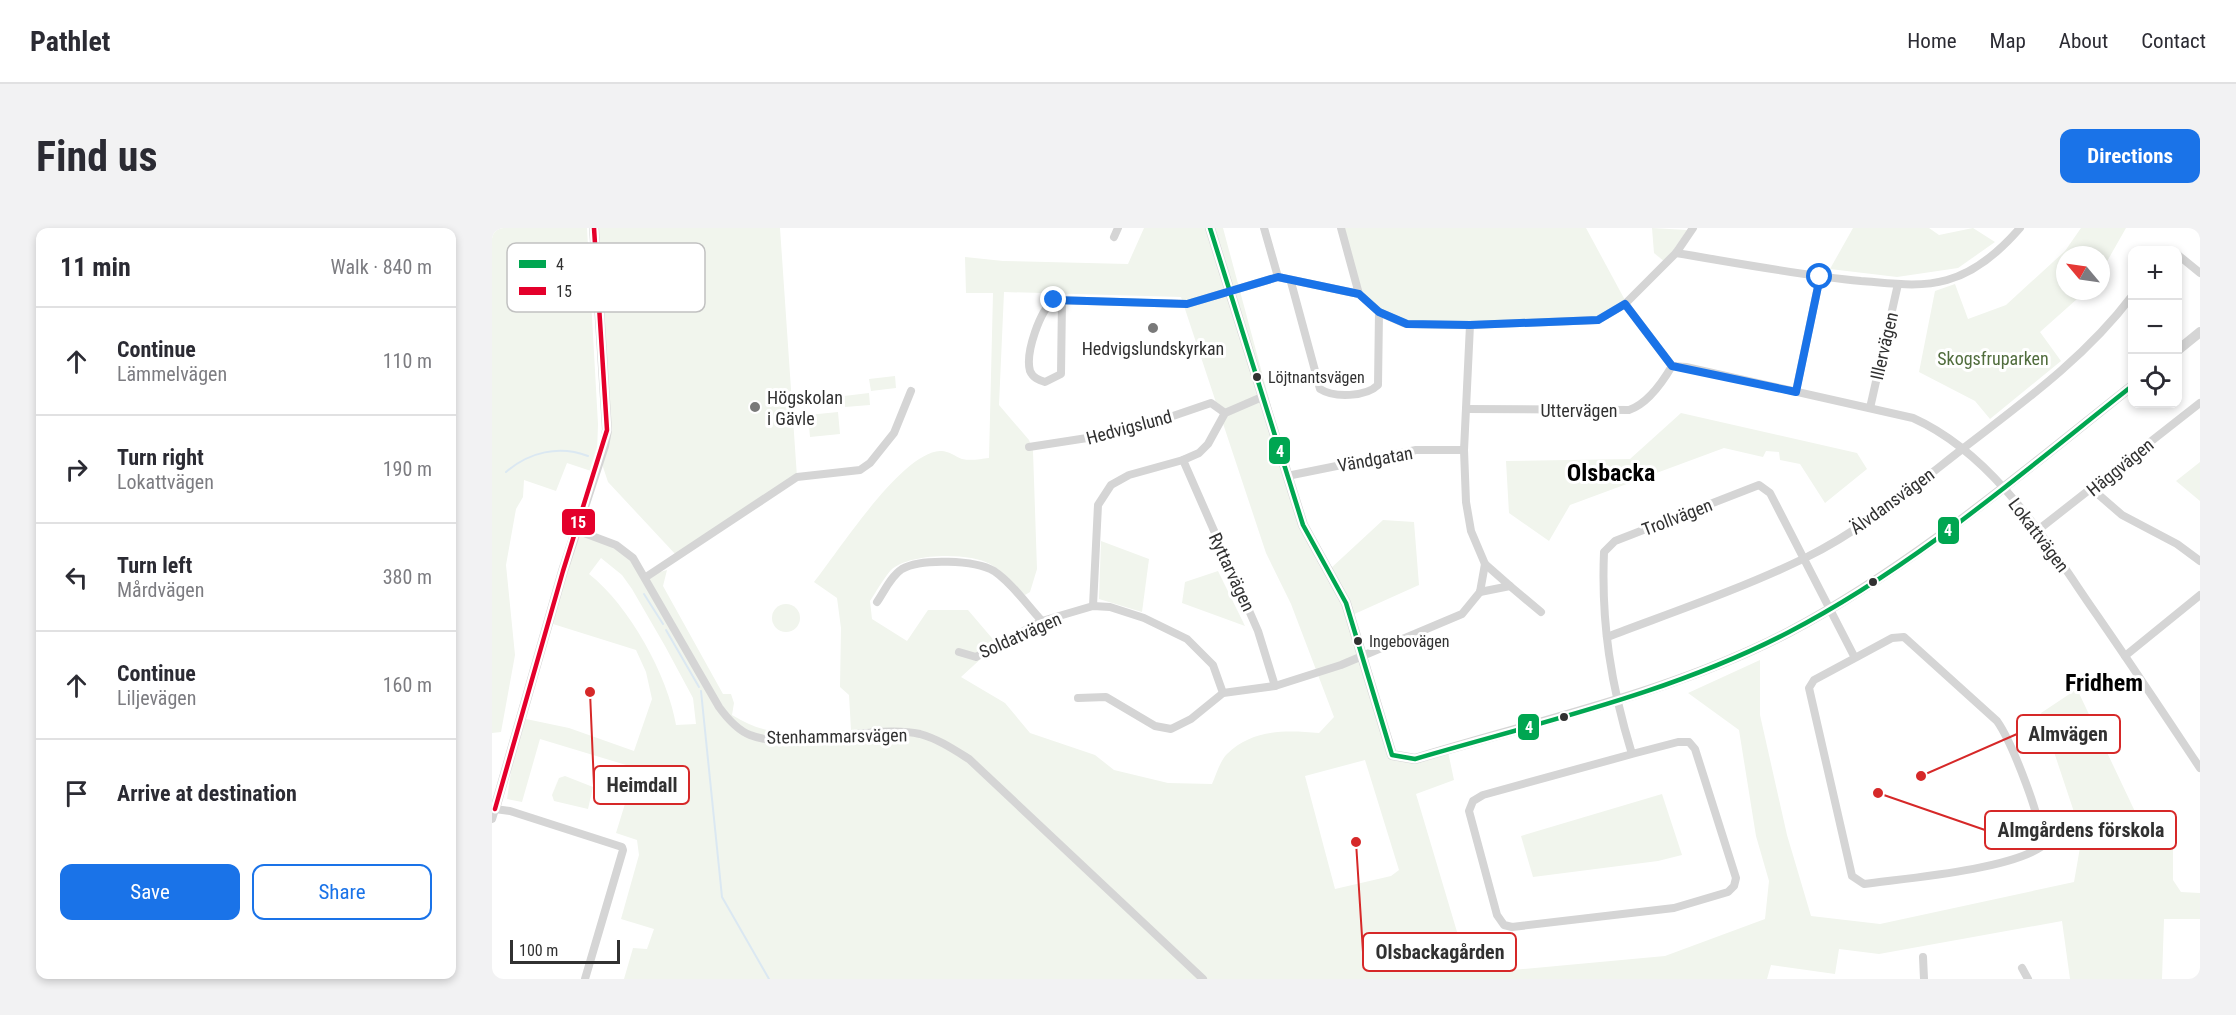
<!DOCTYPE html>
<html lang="en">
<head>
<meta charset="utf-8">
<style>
	body { margin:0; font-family:"Roboto Condensed",sans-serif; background:#f2f2f3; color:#2b2b33 }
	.controls { position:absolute; right:18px; top:18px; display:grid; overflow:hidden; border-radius:12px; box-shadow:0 3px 9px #0003 }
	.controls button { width:54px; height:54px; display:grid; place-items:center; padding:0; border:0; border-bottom:2px solid #e1e1e2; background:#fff; color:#2b2b33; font:30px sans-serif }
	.compass { position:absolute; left:1564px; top:18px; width:54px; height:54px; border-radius:50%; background:#fff; box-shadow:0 3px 9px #0003; rotate:299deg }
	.scale { position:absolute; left:18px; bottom:15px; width:110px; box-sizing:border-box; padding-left:6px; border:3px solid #313131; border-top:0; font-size:16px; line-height:21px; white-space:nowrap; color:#313131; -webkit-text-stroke:4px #fff; paint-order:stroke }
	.stop { position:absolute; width:18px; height:18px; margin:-14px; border:4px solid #1a73e8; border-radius:50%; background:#fff }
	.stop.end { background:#1a73e8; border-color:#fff; box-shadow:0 2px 6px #0008 }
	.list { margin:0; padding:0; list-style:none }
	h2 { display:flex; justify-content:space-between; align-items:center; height:78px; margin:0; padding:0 24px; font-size:26px }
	h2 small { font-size:20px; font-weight:400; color:#7c7c81 }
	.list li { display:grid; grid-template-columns:39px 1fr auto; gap:18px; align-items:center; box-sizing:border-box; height:108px; padding:0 24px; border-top:2px solid #e1e1e2 }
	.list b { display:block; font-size:22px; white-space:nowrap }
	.list p { margin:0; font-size:20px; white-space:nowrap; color:#7c7c81 }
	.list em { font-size:20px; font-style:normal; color:#7c7c81 }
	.actions { display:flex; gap:12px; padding:18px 24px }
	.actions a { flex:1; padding:14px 0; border:2px solid #1a73e8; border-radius:12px; text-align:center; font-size:21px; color:#1a73e8 }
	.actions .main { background:#1a73e8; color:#fff }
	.icon { flex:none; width:33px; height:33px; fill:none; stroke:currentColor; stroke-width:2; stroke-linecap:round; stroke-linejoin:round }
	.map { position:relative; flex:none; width:1708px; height:751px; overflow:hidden; border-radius:12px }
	header { display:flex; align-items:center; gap:36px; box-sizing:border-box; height:84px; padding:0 30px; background:#fff; border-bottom:2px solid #e1e1e2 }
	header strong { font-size:28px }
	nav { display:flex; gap:33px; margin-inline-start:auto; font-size:21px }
	.intro { display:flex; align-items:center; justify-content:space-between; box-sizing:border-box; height:144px; padding:0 36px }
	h1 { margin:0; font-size:42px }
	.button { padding:15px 27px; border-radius:12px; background:#1a73e8; color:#fff; font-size:21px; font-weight:700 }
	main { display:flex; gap:36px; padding:0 36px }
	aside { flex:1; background:#fff; border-radius:12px; box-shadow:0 3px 9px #0003 }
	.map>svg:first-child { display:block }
</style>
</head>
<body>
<header>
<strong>Pathlet</strong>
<nav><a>Home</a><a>Map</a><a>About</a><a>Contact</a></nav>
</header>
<div class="intro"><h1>Find us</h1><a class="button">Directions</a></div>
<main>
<aside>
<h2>11 min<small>Walk · 840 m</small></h2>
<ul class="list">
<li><svg class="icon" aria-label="ahead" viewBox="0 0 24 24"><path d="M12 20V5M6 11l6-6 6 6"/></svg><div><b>Continue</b><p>Lämmelvägen</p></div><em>110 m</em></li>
<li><svg class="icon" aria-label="right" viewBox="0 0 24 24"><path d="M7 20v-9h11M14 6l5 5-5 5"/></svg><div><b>Turn right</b><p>Lokattvägen</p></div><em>190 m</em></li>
<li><svg class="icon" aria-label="left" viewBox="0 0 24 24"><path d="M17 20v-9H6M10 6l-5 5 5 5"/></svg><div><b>Turn left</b><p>Mårdvägen</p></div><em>380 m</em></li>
<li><svg class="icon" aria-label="ahead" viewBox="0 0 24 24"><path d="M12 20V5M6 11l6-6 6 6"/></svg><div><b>Continue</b><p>Liljevägen</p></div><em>160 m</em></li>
<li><svg class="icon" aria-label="arrive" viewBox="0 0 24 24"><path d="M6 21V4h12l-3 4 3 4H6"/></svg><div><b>Arrive at destination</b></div></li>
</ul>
<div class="actions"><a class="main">Save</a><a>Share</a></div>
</aside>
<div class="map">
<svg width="1708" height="751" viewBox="0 0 1708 751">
	<rect width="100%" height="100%" fill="#fff"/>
	<!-- green -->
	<g fill="#f1f5ed" fill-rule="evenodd">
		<path d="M0 0H95L106 196 105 225 99 243 75 235 64 263 32 252 31 269 24 281 14 337 23 427 9 504 0 505Z"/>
		<path d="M100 0H288L305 249 185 328 116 254 109 233 115 202Z"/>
		<path d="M652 0H731L811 297 838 341 891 292 922 294 927 357 858 388 904 524 922 528 955 519 962 552 924 566 971 724 1010 709 1020 742 1173 728 1273 691 1277 653 1264 608 1247 502 1196 465 1268 432V487L1295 607 1319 688 1388 696 1582 654 1590 608 1549 485 1585 461 1647 592 1681 606V652L1689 664 1708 665V691H1672L1670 751H1578L1570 693 1387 726 1347 721 1343 746 1279 737 1275 751H132L141 720 155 721 162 701 129 691 147 627 145 612 124 605 144 540 48 511 30 574 15 571 20 536 34 491 77 500 142 523 160 471 154 444 144 422 61 396 84 302 124 317 154 348 175 342 171 358 231 466H239L242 475 240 487C282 513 313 505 359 502L357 467 348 459 349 400 345 370 322 354C347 323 409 225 448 223 455 222 463 228 470 231 479 233 488 231 497 230L501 65H474L473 29 511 33 636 36ZM512 64 689 69 774 325 799 376 842 489 827 505C794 502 760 501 735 526 728 533 724 547 720 556L676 555 622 542 603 527 538 505 513 475 469 449 505 416 476 382H436L415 413 380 391 378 373C384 364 391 351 399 342 417 325 477 324 498 336 511 343 522 357 533 367L538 364 545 341 541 223 537 212 507 177ZM109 330 130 347 140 361 173 418 201 470 204 496 184 497C176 448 137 377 97 346ZM873 532 907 642 899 648 843 661 813 548Z"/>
		<path d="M849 0H1094L1134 74 1106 92 914 96 900 90 867 66Z"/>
		<path d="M1160 0 1195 2 1173 34 1162 25Z"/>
		<path d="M1361 0H1437L1447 7 1481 0 1503 14 1466 40 1405 49 1338 41Z"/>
		<path d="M1589 0H1634L1609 44V27H1573V63H1594L1548 104 1569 133 1498 191 1483 173 1427 144 1443 63 1463 56 1476 91 1514 77 1573 23Z"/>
		<path d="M403 148 404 160 379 163 377 151Z"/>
		<path d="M377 165 378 177 353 179 352 168Z"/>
		<path d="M346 184 348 206 318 209 316 187Z"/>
		<path d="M1189 185 1365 225 1375 241 1333 275 1308 236 1288 232 1287 224 1274 223 1271 229 1232 220 1078 277 1057 313 1017 285 1014 233 1138 231Z"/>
		<path d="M1708 234V273L1684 253Z"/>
		<path d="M609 313 657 331 650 384 607 371Z"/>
		<path d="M726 343 753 398 690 375 693 354Z"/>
		<circle cx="294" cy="390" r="14"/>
		<path d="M73 548 101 559 96 581 62 573 60 567 67 550Z"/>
		<path d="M1170 566 1190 627 1166 633 1041 649 1029 608Z"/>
	</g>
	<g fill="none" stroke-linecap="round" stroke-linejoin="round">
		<!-- stream -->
		<g stroke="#dbe8f2" stroke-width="2">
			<path d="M14 244C37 224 67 217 96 228"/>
			<path d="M152 366 171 396"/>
			<path d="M174 402 207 459"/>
			<path d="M209 463 230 669 277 751"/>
		</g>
		<!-- minor -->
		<g stroke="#d5d5d5" stroke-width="8">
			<path d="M772 0 786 49"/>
			<path d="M849 0 867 66"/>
			<path d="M622 9 626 0"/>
			<path d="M1184 25C1245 35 1307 47 1369 53 1397 55 1427 60 1455 52 1484 44 1509 22 1528 0"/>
			<path d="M1686 27 1708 45"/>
			<path d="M799 54 828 161C842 170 874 169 886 157L887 84"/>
			<path d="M570 72 569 146 553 154C547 152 541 150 538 143 533 125 548 82 562 72L695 76 786 49 867 66 887 84 914 96 978 97 1106 92 1133 76 1184 25 1201 0"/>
			<path d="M1133 76 1180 138 1194 139 1421 190C1501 226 1552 310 1600 380 1637 433 1672 486 1708 540"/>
			<path d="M1304 163 1328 49"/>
			<path d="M1378 180 1406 56"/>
			<path d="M974 181 1137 182C1155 176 1170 155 1180 138"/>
			<path d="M537 219 634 204 719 175 733 185"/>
			<path d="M691 232 766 403 783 458"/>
			<path d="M795 248 924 222H972"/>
			<path d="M1600 261 1630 287 1685 316 1708 333"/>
			<path d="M84 302 124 317 141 330 227 479C235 490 245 502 258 507 304 525 377 495 428 506 446 511 461 521 477 531L711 751"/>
			<path d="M1546 302 1708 175"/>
			<path d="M154 349 305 249 368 242 378 235 402 205 419 163"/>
			<path d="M1018 358 1049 384"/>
			<path d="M988 364 1018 358 993 336"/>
			<path d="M385 374C392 364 399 348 410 341 429 330 483 332 502 343 520 355 535 377 550 393"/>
			<path d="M601 378 606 277 619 257 637 247 691 232 707 225 716 216 733 185 770 169"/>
			<path d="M1115 409C1181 384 1249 361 1313 330 1370 302 1419 261 1469 222 1530 175 1593 130 1640 68"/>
			<path d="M467 424 484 429 550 393 601 378 618 379 652 390 695 411 721 437 731 465"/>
			<path d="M1633 428 1708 367"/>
			<path d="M586 470 614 469 663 498 679 501 699 491 731 465 783 458 849 437 970 386 988 364 993 336 979 303 974 274 972 222 978 97"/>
			<path d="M1140 526 1186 514H1197L1203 521 1244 650 1242 658 1236 664 1182 680 1020 699 1012 697 1005 687 977 583 981 573 991 567 1140 526C1119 458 1109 395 1112 324L1123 313 1267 257 1278 265 1363 430 1322 452 1317 460 1360 648 1372 656C1416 650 1515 642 1549 619 1553 596 1519 513 1505 493L1412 409 1400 410 1363 430"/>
			<path d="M0 591 3 581 18 583 130 619 131 622 93 751"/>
			<path d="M1431 729 1432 751"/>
			<path d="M1530 740 1536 751"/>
		</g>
		<!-- tertiary -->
		<g stroke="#d5d5d5" stroke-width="10">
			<path d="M718 0 811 297 854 375 900 527 923 531C1049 492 1180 465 1297 404 1421 338 1531 244 1640 158"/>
			<path d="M1686 122 1708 104"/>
			<path d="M0 581H3L71 343 112 218 115 202 102 0"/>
		</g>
		<!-- bus-1 casing -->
		<g stroke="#fff" stroke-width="9">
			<path id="bus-1" d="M718 0 811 297 854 375 900 527 923 531C1049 494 1180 465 1297 404 1422 339 1530 245 1640 158"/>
		</g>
		<!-- bus-2 casing -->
		<g stroke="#fff" stroke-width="9">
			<path id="bus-2" d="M3 581 71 343 115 202 102 0"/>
		</g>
		<!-- bus-1 -->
		<use href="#bus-1" stroke="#00a651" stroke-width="4.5"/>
		<!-- bus-2 -->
		<use href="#bus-2" stroke="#e4002b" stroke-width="4.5"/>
	</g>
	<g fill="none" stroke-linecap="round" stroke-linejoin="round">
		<!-- route -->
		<path stroke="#1a73e8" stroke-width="8" d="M562 72 695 76 786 49 867 66 887 84 915 96 978 97 1106 92 1133 76 1180 138 1304 164 1328 49"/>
	</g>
	<!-- markers -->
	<g fill="#797979" stroke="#fff" stroke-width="2">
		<circle cx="661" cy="100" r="6"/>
		<circle cx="263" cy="179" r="6"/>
	</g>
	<g fill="#313131" stroke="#fff" stroke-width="2">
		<circle cx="765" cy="149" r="5"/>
		<circle cx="1381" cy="354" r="5"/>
		<circle cx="866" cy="413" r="5"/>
		<circle cx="1072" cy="489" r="5"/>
	</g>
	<g text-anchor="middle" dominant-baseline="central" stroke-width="6" stroke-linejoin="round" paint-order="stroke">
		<!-- bus labels -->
		<g font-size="16" fill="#313131" stroke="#fff" text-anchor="start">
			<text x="776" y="149">Löjtnantsvägen</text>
			<text x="877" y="413">Ingebovägen</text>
		</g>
		<!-- street labels -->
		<g font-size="18" fill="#313131" stroke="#fff">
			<text transform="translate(1392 118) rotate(-77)">Illervägen</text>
			<text x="1087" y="182">Uttervägen</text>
			<text transform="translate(637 199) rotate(-15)">Hedvigslund</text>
			<text transform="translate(883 231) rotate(-10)">Vändgatan</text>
			<text transform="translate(1628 239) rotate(-39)">Häggvägen</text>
			<text transform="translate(1400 273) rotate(-36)">Älvdansvägen</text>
			<text transform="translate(1185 289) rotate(-21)">Trollvägen</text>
			<text transform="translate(1547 307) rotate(53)">Lokattvägen</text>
			<text transform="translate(740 344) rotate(65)">Ryttarvägen</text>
			<text transform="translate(528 407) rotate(-24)">Soldatvägen</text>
			<text transform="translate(345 508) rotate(-1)">Stenhammarsvägen</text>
		</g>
		<!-- poi labels -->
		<g font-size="18" fill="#313131" stroke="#fff">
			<text x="661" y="120">Hedvigslundskyrkan</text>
			<text x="275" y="169" text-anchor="start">Högskolan<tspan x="275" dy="21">i Gävle</tspan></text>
		</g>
		<!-- park labels -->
		<g font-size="18" fill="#516d3d" stroke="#fff">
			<text x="1501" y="130">Skogsfruparken</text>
		</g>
		<!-- district labels -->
		<g font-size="24" font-weight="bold" fill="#000" stroke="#fff">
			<text x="1119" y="245">Olsbacka</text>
			<text x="1612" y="455">Fridhem</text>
		</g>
	</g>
	<!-- legend -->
	<rect x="15" y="15" width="198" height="69" rx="9" fill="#fff" stroke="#c1c1c1" stroke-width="1.5"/>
	<rect x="27" y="32" width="27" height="8" fill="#00a651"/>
	<rect x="27" y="59" width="27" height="8" fill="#e4002b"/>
	<g font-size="16" fill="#313131">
		<text x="64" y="42">4</text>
		<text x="64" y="69">15</text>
	</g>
	<!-- callouts -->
	<path fill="none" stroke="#d62828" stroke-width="2" d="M1429 548L1525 506M98 464L102 557M1386 565L1493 602M864 614L871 724"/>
	<g fill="#d62828" stroke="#fff" stroke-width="2">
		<circle cx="1429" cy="548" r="6"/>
		<circle cx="98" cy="464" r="6"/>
		<circle cx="1386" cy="565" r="6"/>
		<circle cx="864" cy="614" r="6"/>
	</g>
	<g fill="#fff" stroke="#d62828" stroke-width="2">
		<rect x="1525" y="487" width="103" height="38" rx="6"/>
		<rect x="102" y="538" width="95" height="38" rx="6"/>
		<rect x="1493" y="583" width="191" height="38" rx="6"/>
		<rect x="871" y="705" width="153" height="38" rx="6"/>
	</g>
	<g font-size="20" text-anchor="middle" font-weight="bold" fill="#313131">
		<text x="1576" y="513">Almvägen</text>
		<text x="150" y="564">Heimdall</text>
		<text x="1589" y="609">Almgårdens förskola</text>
		<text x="948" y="731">Olsbackagården</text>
	</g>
	<g stroke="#fff" stroke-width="2">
		<rect x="776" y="208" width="23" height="29" rx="6" fill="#00a651"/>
		<rect x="69" y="280" width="35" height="28" rx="6" fill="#e4002b"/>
		<rect x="1445" y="288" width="23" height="29" rx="6" fill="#00a651"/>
		<rect x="1025" y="485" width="23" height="28" rx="6" fill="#00a651"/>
	</g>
	<g font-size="16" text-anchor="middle" font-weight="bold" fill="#fff">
		<text x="788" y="229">4</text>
		<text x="86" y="300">15</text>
		<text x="1456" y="308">4</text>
		<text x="1037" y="505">4</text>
	</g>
</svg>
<div class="controls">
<button>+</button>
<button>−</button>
<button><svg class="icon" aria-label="locate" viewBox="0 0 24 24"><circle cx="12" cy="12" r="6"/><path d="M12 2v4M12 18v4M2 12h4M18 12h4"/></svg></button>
</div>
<svg class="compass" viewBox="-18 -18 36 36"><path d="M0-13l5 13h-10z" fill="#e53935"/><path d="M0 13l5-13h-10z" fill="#7c7c81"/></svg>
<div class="scale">100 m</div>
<div class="stop" style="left:1328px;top:49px"></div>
<div class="stop end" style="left:562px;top:72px"></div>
</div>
</main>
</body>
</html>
